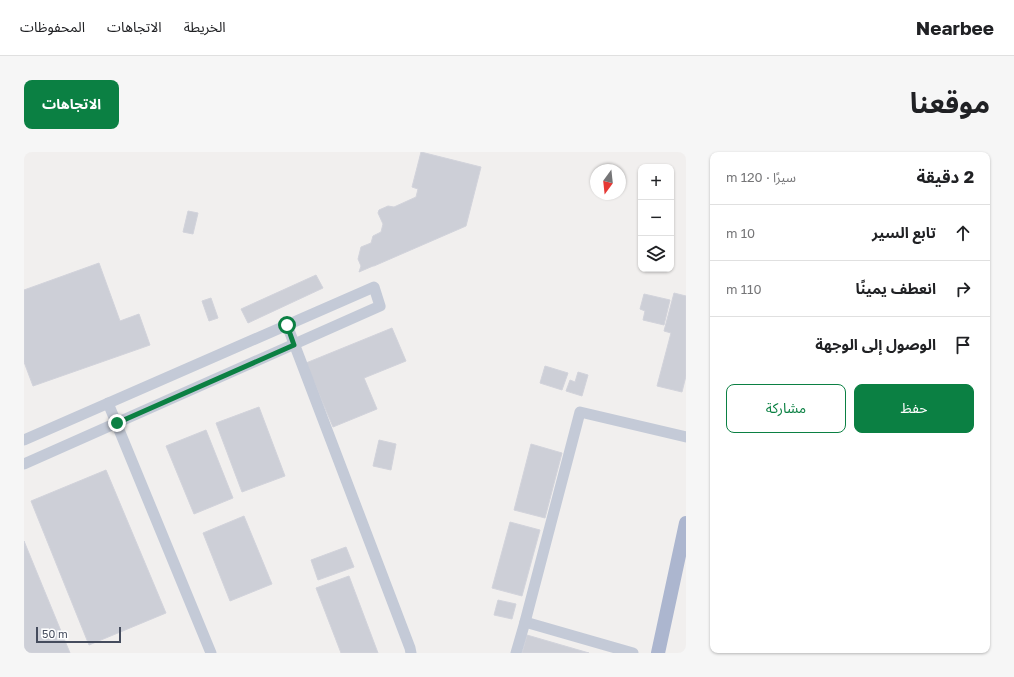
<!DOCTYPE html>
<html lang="ar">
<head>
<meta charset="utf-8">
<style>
	body { margin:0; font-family:"Golos Text","Noto Sans Arabic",sans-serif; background:#f6f6f6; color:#202124; direction:rtl }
	.controls { position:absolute; right:12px; top:12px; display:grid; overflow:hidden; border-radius:8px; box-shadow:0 1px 3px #0004 }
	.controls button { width:36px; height:36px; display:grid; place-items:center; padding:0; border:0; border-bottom:1px solid #e0e0e0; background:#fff; color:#202124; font:20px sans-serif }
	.compass { position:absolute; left:566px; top:12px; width:36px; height:36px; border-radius:50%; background:#fff; box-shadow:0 1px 3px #0004; rotate:195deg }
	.scale { position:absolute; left:12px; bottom:10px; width:85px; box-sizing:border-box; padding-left:4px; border:2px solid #454c5d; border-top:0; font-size:11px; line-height:14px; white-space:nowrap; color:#454c5d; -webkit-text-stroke:3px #fff; paint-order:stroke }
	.stop { position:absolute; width:12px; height:12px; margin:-9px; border:3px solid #0b8043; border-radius:50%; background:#fff }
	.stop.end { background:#0b8043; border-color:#fff; box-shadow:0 1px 4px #0008 }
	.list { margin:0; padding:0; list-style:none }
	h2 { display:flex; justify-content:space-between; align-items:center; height:52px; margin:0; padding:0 16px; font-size:17px }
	h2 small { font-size:13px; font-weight:400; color:#757577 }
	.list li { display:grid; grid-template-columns:26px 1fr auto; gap:12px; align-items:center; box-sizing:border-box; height:56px; padding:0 16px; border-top:1px solid #e0e0e0 }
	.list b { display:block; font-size:15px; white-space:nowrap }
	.list em { font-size:13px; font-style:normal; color:#757577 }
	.actions { display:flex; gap:8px; padding:12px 16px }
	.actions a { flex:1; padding:9px 0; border:1px solid #0b8043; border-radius:8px; text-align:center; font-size:14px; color:#0b8043 }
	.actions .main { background:#0b8043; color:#fff }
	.icon { flex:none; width:22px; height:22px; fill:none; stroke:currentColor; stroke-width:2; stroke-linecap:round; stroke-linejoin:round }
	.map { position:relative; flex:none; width:662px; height:501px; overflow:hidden; direction:ltr; border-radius:8px }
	header { display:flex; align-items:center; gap:24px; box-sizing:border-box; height:56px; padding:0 20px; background:#fff; border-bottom:1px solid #e0e0e0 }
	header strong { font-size:19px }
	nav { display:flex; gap:22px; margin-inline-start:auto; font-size:14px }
	.intro { display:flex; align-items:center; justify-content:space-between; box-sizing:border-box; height:96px; padding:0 24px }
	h1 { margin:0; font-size:28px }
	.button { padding:10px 18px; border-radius:8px; background:#0b8043; color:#fff; font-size:14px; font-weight:700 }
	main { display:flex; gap:24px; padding:0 24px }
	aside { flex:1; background:#fff; border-radius:8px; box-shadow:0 1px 3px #0004 }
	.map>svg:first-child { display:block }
</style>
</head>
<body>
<header>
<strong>Nearbee</strong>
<nav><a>الخريطة</a><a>الاتجاهات</a><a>المحفوظات</a></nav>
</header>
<div class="intro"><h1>موقعنا</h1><a class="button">الاتجاهات</a></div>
<main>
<aside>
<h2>2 دقيقة<small>سيرًا · 120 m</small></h2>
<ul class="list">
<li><svg class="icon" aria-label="ahead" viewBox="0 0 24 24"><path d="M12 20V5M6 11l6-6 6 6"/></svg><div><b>تابع السير</b></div><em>10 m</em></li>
<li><svg class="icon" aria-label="right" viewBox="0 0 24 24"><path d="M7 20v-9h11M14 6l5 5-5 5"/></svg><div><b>انعطف يمينًا</b></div><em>110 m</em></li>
<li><svg class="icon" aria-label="arrive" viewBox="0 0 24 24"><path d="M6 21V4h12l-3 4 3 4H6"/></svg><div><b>الوصول إلى الوجهة</b></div></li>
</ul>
<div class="actions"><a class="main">حفظ</a><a>مشاركة</a></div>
</aside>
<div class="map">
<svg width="662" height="501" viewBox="0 0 662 501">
	<rect width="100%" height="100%" fill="#f1efee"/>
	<!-- building -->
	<g fill="#cdcfd7" stroke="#d2d3db">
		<path d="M397 0 457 15 442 74 350 114H349L335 120 337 114 334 107 337 95 347 91 349 84 357 80 359 72 354 61 355 58 364 54 370 55 392 45 394 37 388 35Z"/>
		<path d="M164 59 174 61 169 82 159 80Z"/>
		<path d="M75 111 96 169 115 162 126 193 9 234 0 210V138Z"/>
		<path d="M292 123 299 136 224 171 217 157Z"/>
		<path d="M650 141 662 144V224L658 240 633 234 647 181 640 179Z"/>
		<path d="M620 142 646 148 640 173 619 168 621 159 616 157Z"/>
		<path d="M187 146 194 166 185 169 178 149Z"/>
		<path d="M368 176 382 209 340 226 353 257 309 275 282 211Z"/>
		<path d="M521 214 544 221 538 238 516 231Z"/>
		<path d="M554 220 564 223 558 244 542 239 546 228 551 230Z"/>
		<path d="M235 255 261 324 218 340 192 271Z"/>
		<path d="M182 278 209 346 170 362 142 294Z"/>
		<path d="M355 288 372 292 367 318 349 314Z"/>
		<path d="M507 292 538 301 521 366 490 358Z"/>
		<path d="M82 318 142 461 65 493 7 349Z"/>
		<path d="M220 364 248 432 206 449 179 381Z"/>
		<path d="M486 370 516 378 498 444 468 436Z"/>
		<path d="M0 389 46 501H0Z"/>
		<path d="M322 395 330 415 294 428 287 408Z"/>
		<path d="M325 424 354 501H317L292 436Z"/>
		<path d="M474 448 492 452 488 467 470 463Z"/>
		<path d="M503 483 565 501H498Z"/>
	</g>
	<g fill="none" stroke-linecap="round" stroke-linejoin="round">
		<!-- minor -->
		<g stroke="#c4cad7" stroke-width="11">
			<path d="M263 173 386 496 387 501"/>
			<path d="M84 251 187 501"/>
			<path d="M0 288 350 135 356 154 0 312"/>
			<path d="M501 470 609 501"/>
			<path d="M492 501 501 470 556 260 662 285"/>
		</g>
		<!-- major -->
		<path stroke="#acb6cf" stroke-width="14" d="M634 501 662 371"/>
	</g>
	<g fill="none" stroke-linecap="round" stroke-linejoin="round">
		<!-- route -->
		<path stroke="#0b8043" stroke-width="5" d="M93 271 270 193 263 173"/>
	</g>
</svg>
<div class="controls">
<button>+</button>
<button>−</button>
<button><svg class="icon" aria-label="layers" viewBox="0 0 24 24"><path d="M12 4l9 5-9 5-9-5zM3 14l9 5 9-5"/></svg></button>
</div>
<svg class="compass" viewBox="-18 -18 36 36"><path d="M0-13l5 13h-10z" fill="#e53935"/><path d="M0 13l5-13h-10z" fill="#757577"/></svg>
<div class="scale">50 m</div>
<div class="stop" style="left:263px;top:173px"></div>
<div class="stop end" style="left:93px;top:271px"></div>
</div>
</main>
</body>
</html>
